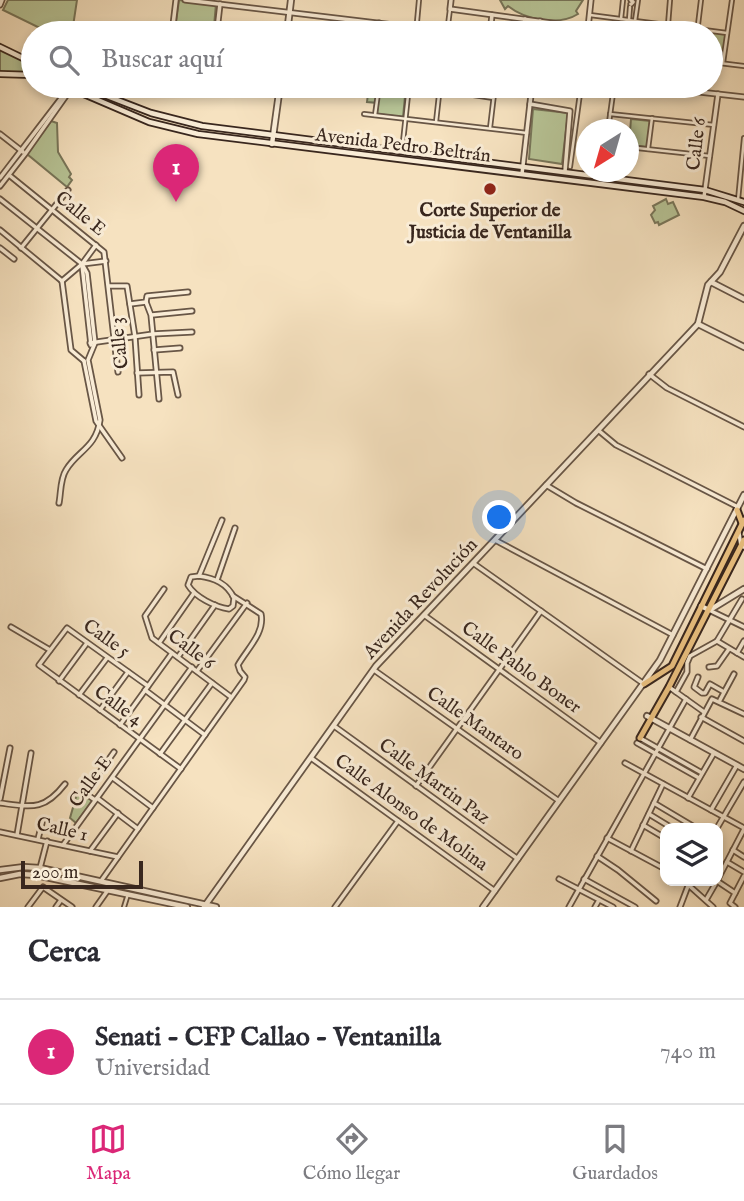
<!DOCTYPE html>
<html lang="es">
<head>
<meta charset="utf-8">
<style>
	body { margin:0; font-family:"IM FELL English",serif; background:#f7f7f7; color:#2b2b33 }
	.controls { position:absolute; right:21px; bottom:21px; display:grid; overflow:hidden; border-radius:14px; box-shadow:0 4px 10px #0003 }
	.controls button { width:63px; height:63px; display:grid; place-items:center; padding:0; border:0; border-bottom:2px solid #e1e1e2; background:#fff; color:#2b2b33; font:35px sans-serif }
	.compass { position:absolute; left:576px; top:119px; width:63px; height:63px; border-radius:50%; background:#fff; box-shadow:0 4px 10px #0003; rotate:217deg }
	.scale { position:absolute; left:21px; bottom:18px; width:122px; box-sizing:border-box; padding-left:7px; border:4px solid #39271e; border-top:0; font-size:19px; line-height:24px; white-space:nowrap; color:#39271e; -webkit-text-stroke:5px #f9ecd6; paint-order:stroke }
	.you { position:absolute; left:500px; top:518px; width:24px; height:24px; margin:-18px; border:5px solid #fff; border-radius:50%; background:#1a73e8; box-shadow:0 0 0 10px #1a73e833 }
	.badge { display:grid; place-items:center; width:46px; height:46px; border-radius:50%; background:#db2777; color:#fff; font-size:23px; font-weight:700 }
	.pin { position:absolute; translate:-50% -58px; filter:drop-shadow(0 2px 4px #0008) }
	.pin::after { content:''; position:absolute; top:37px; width:24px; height:21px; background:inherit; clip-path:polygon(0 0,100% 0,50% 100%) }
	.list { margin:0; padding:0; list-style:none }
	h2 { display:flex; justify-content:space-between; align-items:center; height:91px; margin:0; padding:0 28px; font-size:30px }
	h2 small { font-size:23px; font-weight:400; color:#7c7c81 }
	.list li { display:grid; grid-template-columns:46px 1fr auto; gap:21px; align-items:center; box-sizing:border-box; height:105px; padding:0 28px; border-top:2px solid #e1e1e2 }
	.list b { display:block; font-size:26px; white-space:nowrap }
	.list p { margin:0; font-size:23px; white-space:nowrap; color:#7c7c81 }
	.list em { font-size:23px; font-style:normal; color:#7c7c81 }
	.icon { flex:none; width:38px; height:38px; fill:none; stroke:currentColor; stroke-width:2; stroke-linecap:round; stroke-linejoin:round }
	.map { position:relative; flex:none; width:744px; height:907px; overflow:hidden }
	.search { position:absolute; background:#fff; box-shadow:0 4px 10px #0003; left:21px; right:21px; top:21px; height:77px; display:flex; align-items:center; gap:18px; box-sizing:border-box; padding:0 24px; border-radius:38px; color:#7c7c81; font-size:26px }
	.sheet { height:196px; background:#fff }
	nav { display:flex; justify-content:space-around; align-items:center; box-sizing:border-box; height:98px; border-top:2px solid #e1e1e2; background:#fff; font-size:19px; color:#7c7c81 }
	nav a { display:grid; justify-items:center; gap:4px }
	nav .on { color:#db2777 }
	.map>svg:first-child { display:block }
</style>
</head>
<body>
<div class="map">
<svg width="744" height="907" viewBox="0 0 744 907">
	<rect width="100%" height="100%" fill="#f6e2c0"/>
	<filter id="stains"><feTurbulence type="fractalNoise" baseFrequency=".00286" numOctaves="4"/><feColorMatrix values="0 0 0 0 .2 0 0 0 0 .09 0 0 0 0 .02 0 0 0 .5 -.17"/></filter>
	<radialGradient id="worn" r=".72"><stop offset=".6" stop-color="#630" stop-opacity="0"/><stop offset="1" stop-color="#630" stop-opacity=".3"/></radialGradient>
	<!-- park -->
	<g fill="#b7c496" stroke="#78765a" stroke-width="2">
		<path d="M8 0H77L72 33H50L3 10Z"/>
		<path d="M179 0 216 4 214 26 176 22Z"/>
		<path d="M500 0H583L576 11 578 14C559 26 525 20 508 6L505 9Z"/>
		<path d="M698 29 727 32 723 62 711 60V33H697Z"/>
		<path d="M0 49 33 65V73H0Z"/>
		<path d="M369 86H406L403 117 377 114 378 103 367 102Z"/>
		<path d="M533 109 568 113 562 164 529 159Z"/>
		<path d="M631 119 650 121 647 147 629 145Z"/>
		<path d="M51 121 57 123 58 152 71 174 69 177 72 180 67 187 27 154Z"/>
		<path d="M666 199 668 204 673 202 679 215 659 225 658 222 655 223 651 215 655 210 653 206Z"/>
		<path d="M81 791 93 800 76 823 70 818 76 797Z"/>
	</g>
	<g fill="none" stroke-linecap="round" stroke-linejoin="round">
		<!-- pedestrian casing -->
		<g stroke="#685646" stroke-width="6">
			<g id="pedestrian">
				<path d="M590 15 727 33"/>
				<path d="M621 19 623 0"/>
				<path d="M629 20 630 7"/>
				<path d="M635 21 638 0"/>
				<path d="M668 25 670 0"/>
				<path d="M416 33 419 0"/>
				<path d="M447 33 450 9"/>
				<path d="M697 33 701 0"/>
				<path d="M711 62 744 66"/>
				<path d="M723 63 732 0"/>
				<path d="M494 89 532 92"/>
				<path d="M440 90 493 98"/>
				<path d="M364 114 527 133"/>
				<path d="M610 114 714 125"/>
				<path d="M375 115 379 86"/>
				<path d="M436 122 440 86"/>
				<path d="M490 128 495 86"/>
				<path d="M608 130 614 86"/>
				<path d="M628 147 710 156"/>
				<path d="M648 149 652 118"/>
				<path d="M402 151 409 86"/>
				<path d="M570 167 581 86"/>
				<path d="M738 200 744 138"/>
				<path d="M124 907 128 894"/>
			</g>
		</g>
		<!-- minor casing -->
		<g stroke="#685646" stroke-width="7">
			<g id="minor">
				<path d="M176 0 173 25 217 30 220 4"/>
				<path d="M185 0 410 27 409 33"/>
				<path d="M451 0 450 9 588 28 591 0"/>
				<path d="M631 4 633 2 631 0"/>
				<path d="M0 5 2 0"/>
				<path d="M377 33 379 23"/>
				<path d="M490 33 492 15"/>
				<path d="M523 33 525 19"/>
				<path d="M539 33 540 21"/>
				<path d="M646 86 744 97"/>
				<path d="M530 104 570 111 565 171"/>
				<path d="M0 134 23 152"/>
				<path d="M522 174 532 86"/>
				<path d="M9 175 104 252 118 372"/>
				<path d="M0 178 69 88"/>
				<path d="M0 186 25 154 73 86"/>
				<path d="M704 197 718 94"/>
				<path d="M0 199 82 264 87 273 95 343 88 360 100 420C96 448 77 451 66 470 60 479 61 493 59 503"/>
				<path d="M0 230 62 281"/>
				<path d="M0 248 14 259"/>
				<path d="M21 248 68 190"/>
				<path d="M82 264 106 261"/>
				<path d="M82 265 91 345"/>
				<path d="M62 281 71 350 84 361"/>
				<path d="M62 281 82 264 96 245"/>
				<path d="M109 286H127L135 337 139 395"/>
				<path d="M146 302 151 315 159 399"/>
				<path d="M130 304 146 302 147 296 188 292"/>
				<path d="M152 315 192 311"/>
				<path d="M90 343 153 334 192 332"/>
				<path d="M154 350 180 348"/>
				<path d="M84 361 96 421 122 458"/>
				<path d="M137 373 173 372 178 395"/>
				<path d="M649 374 667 388 744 427"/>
				<path d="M598 430 616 445 738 507"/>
				<path d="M546 485 576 503 707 569"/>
				<path d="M739 533 741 546 744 547"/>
				<path d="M495 540 673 635"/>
				<path d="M473 563 644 684"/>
				<path d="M199 576C214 578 227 583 234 598L233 606 229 609C215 607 195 597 188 585L191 577Z"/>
				<path d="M199 576 222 520"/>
				<path d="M217 580 235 528"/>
				<path d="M164 589 145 616 152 638 231 697"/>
				<path d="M709 610 744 627"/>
				<path d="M424 615 601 743"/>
				<path d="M11 627 50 650"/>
				<path d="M717 641 744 657"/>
				<path d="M159 643 194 593"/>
				<path d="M737 653 744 641"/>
				<path d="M178 657 215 605"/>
				<path d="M709 667 717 666 729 649"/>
				<path d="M374 670 559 801"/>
				<path d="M197 671 247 603"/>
				<path d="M698 677 694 687 702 693H705L710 684 724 692"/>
				<path d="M59 681 87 643"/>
				<path d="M148 686 67 628 39 665 181 769"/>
				<path d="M669 687 704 712"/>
				<path d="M145 690 205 735"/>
				<path d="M676 692 687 672V663L690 656 717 641 742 599"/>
				<path d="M79 695 107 658"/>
				<path d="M720 700 734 674"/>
				<path d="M100 710 128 672"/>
				<path d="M701 717 744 741"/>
				<path d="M120 725 172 653"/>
				<path d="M334 726 518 859"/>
				<path d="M640 738 702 773"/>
				<path d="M690 740 712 699 744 714"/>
				<path d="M637 743 699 778"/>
				<path d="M160 754 212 683"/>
				<path d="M311 758 495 891"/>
				<path d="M625 763 744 828"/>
				<path d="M113 778 153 808"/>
				<path d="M416 786 541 611"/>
				<path d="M97 798 138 829"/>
				<path d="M688 798 714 753"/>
				<path d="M0 799 10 748"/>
				<path d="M95 800 85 793 114 752"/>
				<path d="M0 803C32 807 44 811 65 784"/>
				<path d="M654 803 696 828"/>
				<path d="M711 810 737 765"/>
				<path d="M649 814 672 828"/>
				<path d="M643 825 665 838"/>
				<path d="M717 828 744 782"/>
				<path d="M0 832 118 857"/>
				<path d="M17 835 31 753"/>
				<path d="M607 838 665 869"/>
				<path d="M38 839 43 819"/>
				<path d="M63 845 192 667"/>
				<path d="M733 850 744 857"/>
				<path d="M90 851 118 813"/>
				<path d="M631 851 663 784"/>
				<path d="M597 856 618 870 656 901"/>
				<path d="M727 862 744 872"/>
				<path d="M40 868 47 841"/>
				<path d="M559 879 613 907"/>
				<path d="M584 879 635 907"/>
				<path d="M718 879 744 829"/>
				<path d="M101 881 244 680 245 677 240 671 238 665C247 649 265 633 261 614L233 596"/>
				<path d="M684 881 713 907"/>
				<path d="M717 881 735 893"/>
				<path d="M706 900 717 881"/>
				<path d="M28 907 43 887 72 907"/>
				<path d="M56 907 61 900"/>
				<path d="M96 907 108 890"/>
				<path d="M335 907 398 821"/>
				<path d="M569 907 686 699"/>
				<path d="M595 907 599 900"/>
				<path d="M680 907 688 886"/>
				<path d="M735 907 730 903 744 876"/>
			</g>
		</g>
		<!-- tertiary casing -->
		<g stroke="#685646" stroke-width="8">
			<g id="tertiary">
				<path d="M287 33 291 0"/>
				<path d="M272 144 280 86"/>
				<path d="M711 282 744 299"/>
				<path d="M698 324 744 347"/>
				<path d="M701 606 709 610 713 608 744 589"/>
				<path d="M647 716 744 769"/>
				<path d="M0 870 24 867 40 868 216 907"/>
				<path d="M0 878 20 874 36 875 187 907"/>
				<path d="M204 907 376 666 698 324 708 285 720 272 744 226"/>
				<path d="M483 907 660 660 744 495"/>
			</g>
		</g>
		<!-- secondary casing -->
		<g stroke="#39271e" stroke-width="8">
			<g id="secondary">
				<path d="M0 47 33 63"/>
				<path d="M0 74 33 75"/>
				<path d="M65 86 149 122 198 134 704 197 725 202 744 211"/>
				<path d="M81 86 151 113 202 126 705 190 744 202"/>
			</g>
		</g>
		<!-- trunk casing -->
		<g stroke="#39271e" stroke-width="9">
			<g id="trunk">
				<path d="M737 510 742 523"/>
				<path d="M644 684 672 666 744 520"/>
				<path d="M640 738 669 687 744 540"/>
			</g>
		</g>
		<!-- pedestrian -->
		<use href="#pedestrian" stroke="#f9ecd6" stroke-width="2.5"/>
		<!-- minor -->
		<use href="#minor" stroke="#f9ecd6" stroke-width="3.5"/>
		<!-- tertiary -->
		<use href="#tertiary" stroke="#f9ecd6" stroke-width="4.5"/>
		<!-- secondary -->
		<use href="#secondary" stroke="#f9ecd6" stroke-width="4.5"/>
		<!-- trunk -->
		<use href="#trunk" stroke="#ebc180" stroke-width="5"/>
	</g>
	<!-- markers -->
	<circle fill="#8f2418" stroke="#f9ecd6" stroke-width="2.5" cx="490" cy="189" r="7"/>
	<g text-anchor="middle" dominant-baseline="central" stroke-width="6" stroke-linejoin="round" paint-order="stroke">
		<!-- street labels -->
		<g font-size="19" fill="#39271e" stroke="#f9ecd6">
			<text transform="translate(697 144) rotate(-83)">Calle 6</text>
			<text transform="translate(403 146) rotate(7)">Avenida Pedro Beltrán</text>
			<text transform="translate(80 214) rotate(39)">Calle E</text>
			<text transform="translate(120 343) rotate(-96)">Calle 3</text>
			<text transform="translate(421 599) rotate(-47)">Avenida Revolución</text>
			<text transform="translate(106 639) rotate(35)">Calle 5</text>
			<text transform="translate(191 650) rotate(37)">Calle 6</text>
			<text transform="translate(521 668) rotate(36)">Calle Pablo Boner</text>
			<text transform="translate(118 706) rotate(36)">Calle 4</text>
			<text transform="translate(475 724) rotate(35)">Calle Mantaro</text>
			<text transform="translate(91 782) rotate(-54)">Calle E</text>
			<text transform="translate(434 782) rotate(36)">Calle Martin Paz</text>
			<text transform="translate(411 813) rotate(36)">Calle Alonso de Molina</text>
			<text transform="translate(62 830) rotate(13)">Calle 1</text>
		</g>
		<!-- poi labels -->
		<g font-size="19" font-weight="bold" fill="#39271e" stroke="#f9ecd6">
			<text x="490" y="211">Corte Superior de<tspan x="490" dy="22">Justicia de Ventanilla</tspan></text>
		</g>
	</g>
	<rect width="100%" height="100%" filter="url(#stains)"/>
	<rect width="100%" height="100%" fill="url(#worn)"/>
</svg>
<div class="controls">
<button><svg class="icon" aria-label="layers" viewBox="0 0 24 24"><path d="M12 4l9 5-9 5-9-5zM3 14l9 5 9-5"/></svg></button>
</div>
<svg class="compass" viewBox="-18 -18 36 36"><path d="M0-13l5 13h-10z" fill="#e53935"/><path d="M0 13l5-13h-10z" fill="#7c7c81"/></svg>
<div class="scale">200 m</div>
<div class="you"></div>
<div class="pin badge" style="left:176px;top:202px">1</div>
<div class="search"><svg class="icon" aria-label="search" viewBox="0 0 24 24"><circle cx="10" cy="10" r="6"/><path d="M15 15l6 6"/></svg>Buscar aquí</div>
</div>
<section class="sheet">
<h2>Cerca<small></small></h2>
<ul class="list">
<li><span class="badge">1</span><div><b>Senati - CFP Callao - Ventanilla</b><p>Universidad</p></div><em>740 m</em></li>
</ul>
</section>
<nav>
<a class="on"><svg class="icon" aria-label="map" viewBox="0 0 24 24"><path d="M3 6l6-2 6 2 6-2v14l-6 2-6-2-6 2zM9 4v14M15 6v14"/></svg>Mapa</a>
<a><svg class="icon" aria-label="directions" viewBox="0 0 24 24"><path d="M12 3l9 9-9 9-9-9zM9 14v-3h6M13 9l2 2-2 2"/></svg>Cómo llegar</a>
<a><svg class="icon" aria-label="saved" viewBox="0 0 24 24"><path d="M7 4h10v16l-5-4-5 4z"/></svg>Guardados</a>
</nav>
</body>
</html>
